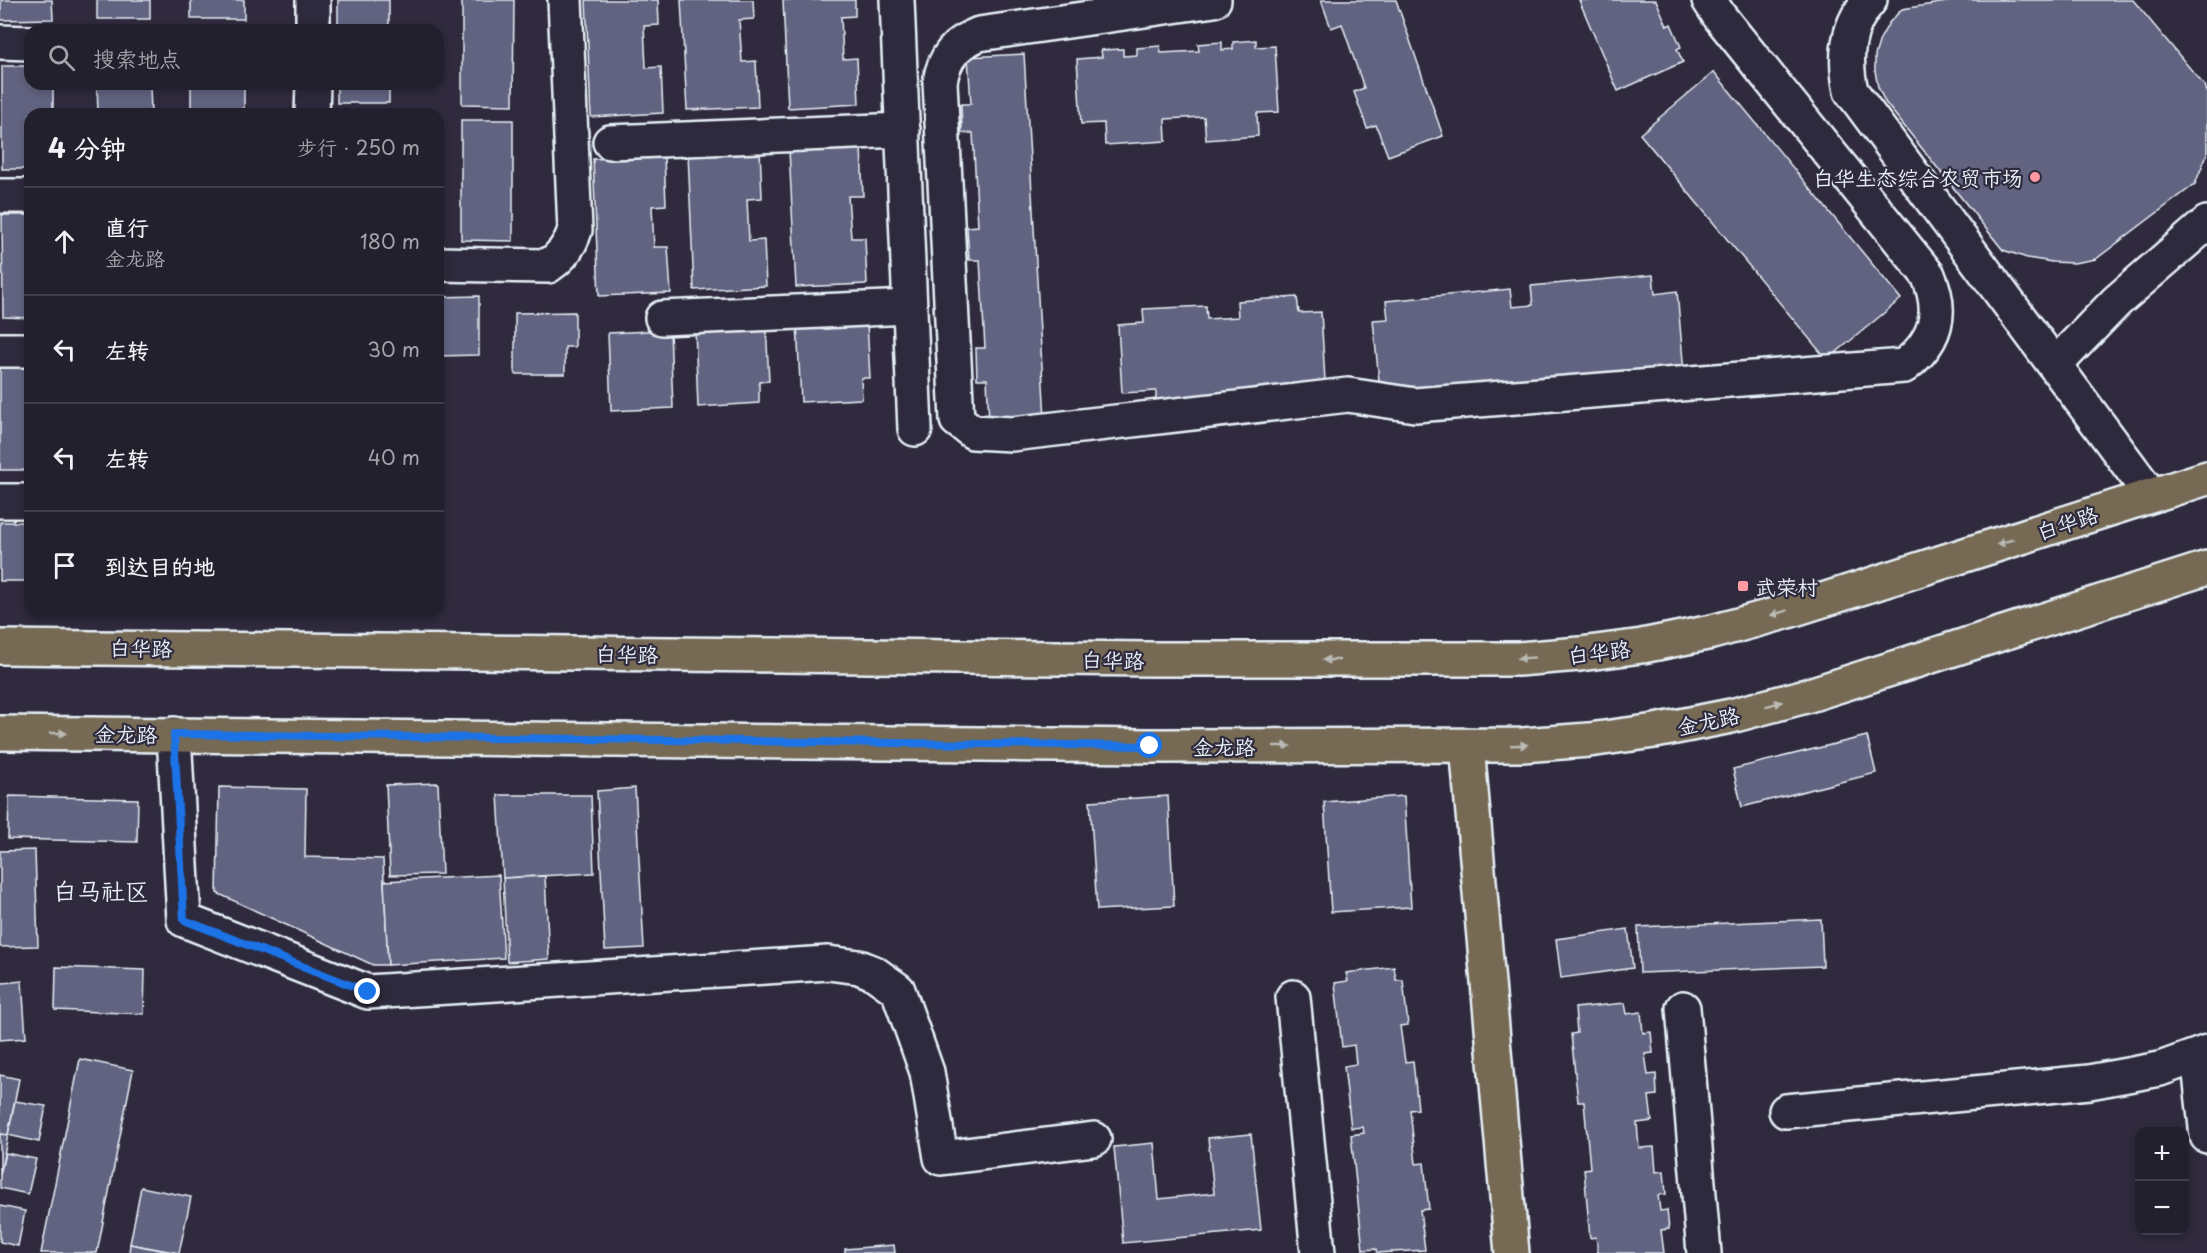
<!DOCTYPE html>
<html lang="zh">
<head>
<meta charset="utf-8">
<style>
	body { margin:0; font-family:"Playpen Sans","LXGW WenKai TC",sans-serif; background:#2f2d3a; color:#f1f3f6 }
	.controls { position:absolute; right:18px; bottom:18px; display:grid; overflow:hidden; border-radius:12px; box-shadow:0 3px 9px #0003 }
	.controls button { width:54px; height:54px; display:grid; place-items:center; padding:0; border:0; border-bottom:2px solid #403e4a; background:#23202e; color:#f1f3f6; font:30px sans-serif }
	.stop { position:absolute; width:18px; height:18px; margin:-14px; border:4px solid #1a73e8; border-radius:50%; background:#fff }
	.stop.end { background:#1a73e8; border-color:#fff; box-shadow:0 2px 6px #0008 }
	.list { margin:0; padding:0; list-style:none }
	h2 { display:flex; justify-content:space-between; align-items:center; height:78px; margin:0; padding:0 24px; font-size:26px }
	h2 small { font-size:20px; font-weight:400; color:#a3a3aa }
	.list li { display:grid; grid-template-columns:39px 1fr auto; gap:18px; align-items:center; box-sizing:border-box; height:108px; padding:0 24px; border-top:2px solid #403e4a }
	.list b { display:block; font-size:22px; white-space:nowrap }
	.list p { margin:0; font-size:20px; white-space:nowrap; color:#a3a3aa }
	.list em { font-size:20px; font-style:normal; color:#a3a3aa }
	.icon { flex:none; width:33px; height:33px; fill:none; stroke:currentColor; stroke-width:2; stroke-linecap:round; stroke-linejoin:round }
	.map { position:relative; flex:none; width:2207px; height:1253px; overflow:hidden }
	.search { position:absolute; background:#23202e; box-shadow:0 3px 9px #0003; left:24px; top:24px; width:420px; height:66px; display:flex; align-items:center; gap:15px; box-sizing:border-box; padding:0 21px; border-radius:18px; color:#a3a3aa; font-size:22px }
	.panel { position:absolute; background:#23202e; box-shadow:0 3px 9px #0003; left:24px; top:108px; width:420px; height:510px; border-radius:18px }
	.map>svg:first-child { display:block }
</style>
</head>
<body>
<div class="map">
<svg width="2207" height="1253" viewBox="0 0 2207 1253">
	<rect width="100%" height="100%" fill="#2f2a3d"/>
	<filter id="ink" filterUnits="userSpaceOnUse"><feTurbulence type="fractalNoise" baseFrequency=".0167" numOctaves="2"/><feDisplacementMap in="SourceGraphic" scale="12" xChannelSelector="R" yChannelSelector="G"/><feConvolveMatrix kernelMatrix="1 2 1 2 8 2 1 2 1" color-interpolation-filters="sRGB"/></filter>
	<g filter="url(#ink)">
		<!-- building -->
		<g fill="#626381" stroke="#e8f1f8" stroke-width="1.5">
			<path d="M1 0H52L53 19 1 20Z"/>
			<rect x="97" y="0" width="53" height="19"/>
			<rect x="191" y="0" width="53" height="19"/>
			<rect x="338" y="0" width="51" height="30"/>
			<path d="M462 0H514L513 105 462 104Z"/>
			<path d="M586 0H658L659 25 644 26 646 68 661 67 663 113 591 117Z"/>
			<path d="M681 0H753L754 19 739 20 742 62 756 61 758 107 687 110Z"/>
			<path d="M783 0H855V16L841 17 843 59 857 58 859 104 788 108Z"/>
			<path d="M1321 0H1396L1443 136 1388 156 1376 125 1367 128 1354 92 1364 88 1342 24 1331 28Z"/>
			<path d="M1579 0H1656L1667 26 1671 24 1681 47 1677 49 1683 62 1618 91Z"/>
			<path d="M1959 0H2133L2204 85 2207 95V154L2195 184 2096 259 2074 263 2052 262 2027 258 2003 250 1885 102 1878 87 1875 71V55L1880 39 1889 23 1902 9Z"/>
			<path d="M1256 40V47L1275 46 1279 112 1257 113 1258 136 1206 140 1204 117 1165 119 1166 141 1105 145 1104 123 1081 124 1077 59 1102 57 1101 50 1123 49V56L1137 55V48L1160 46 1161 53 1199 51 1198 44 1222 42V50L1233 49V42Z"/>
			<path d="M1024 54 1045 419 989 422 987 379H977L976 348H985L980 260H969L967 227 978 226 973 133H962L961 104H971L968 57Z"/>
			<path d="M2 66H30V84H53V114H30V169H2Z"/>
			<path d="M1714 72 1901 299 1827 360 1640 134Z"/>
			<path d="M97 84H150L151 114H98Z"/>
			<rect x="191" y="84" width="53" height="30"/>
			<rect x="337" y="84" width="52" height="19"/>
			<path d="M461 120H513V241L461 240Z"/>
			<path d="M861 147 863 196H848L851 238H865L867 284 796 287 789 150Z"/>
			<path d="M760 149 762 198 747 199 749 241 764 240 766 286 694 290 688 153Z"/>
			<path d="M664 156 666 205 652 206 654 247H668L671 293 599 296 593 159Z"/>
			<path d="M2 215H30V318L3 317Z"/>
			<path d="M1653 275 1655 294 1677 291 1684 372 1381 401 1373 320 1388 319 1386 301 1510 289 1512 307 1533 305 1531 286Z"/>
			<path d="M479 296V355L438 356V297Z"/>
			<path d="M1297 297 1299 313 1321 312 1325 381 1304 382 1305 391 1156 401V391L1122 393 1118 325 1144 323 1143 309 1206 306 1207 319 1238 317 1237 301Z"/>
			<path d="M575 312V347H565V374H515V313Z"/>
			<path d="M867 321 870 378H861L862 399 801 402 797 324Z"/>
			<path d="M766 325 769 381 759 382V403L698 407 695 329Z"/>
			<path d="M670 330 673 408 611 411 608 333Z"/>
			<rect x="0" y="367" width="30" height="103"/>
			<rect x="0" y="522" width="30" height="59"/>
			<path d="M1867 736 1876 773 1742 807 1733 769Z"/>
			<path d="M438 783 442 874 390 875 386 785Z"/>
			<path d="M219 787 306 789 305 857 383 859 388 965H373L217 893Z"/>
			<path d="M635 788 644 948 605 950 597 791Z"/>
			<path d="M498 795H591L594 873 503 878Z"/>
			<path d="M9 796 138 799 137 842 8 839Z"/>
			<path d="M1168 796 1174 906 1097 910 1090 801Z"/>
			<path d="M1404 796 1411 907 1331 912 1324 802Z"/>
			<path d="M35 850 38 946 0 947V851Z"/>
			<path d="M499 875 504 958 388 965 384 881Z"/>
			<path d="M545 876 549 959 507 962 503 878Z"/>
			<path d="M1821 919 1823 966 1640 973 1638 927Z"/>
			<path d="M1628 929 1633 968 1561 978 1556 939Z"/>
			<path d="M56 967 145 970 144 1014 55 1010Z"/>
			<path d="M1394 967 1396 980H1403L1408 1025 1400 1026 1405 1062 1413 1061 1418 1109 1410 1110 1416 1164 1424 1163 1429 1209 1420 1210 1425 1250 1377 1253 1376 1249 1363 1250 1351 1135 1364 1133 1363 1127 1351 1128 1344 1066 1356 1064 1354 1045 1342 1047 1335 983 1348 981 1346 973Z"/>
			<path d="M0 980 3 983 22 981 26 1038 0 1040Z"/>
			<path d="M1625 1003 1627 1014 1641 1012 1643 1033 1651 1032 1653 1053 1645 1054 1648 1075 1656 1074 1657 1095 1649 1096 1652 1121 1637 1123 1639 1148 1654 1147 1656 1172 1664 1171 1666 1194 1658 1195 1660 1211 1667 1210 1669 1229 1661 1230 1664 1253H1598L1596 1237 1590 1238 1584 1169 1590 1168 1584 1102H1578L1571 1034 1577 1033 1575 1008Z"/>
			<path d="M80 1059 133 1070 97 1253H41Z"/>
			<path d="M0 1075 19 1079 8 1135 0 1134Z"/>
			<path d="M15 1101 46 1106 39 1142 8 1135Z"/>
			<path d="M0 1134 8 1135 0 1175Z"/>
			<path d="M1251 1134 1261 1230 1123 1243 1114 1147 1154 1143 1159 1199 1214 1193 1208 1138Z"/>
			<path d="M5 1153 36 1159 28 1194 0 1188V1175Z"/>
			<path d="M141 1187 191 1197 179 1253 130 1244Z"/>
			<path d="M0 1206 25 1211 18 1246 0 1242Z"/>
			<path d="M130 1244 175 1253H129Z"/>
			<path d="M894 1245 895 1253H845V1249Z"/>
		</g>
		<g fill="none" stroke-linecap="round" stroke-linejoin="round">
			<!-- minor casing -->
			<g stroke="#e8f1f8" stroke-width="38">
				<g id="minor">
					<path d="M897 0 915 429"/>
					<path d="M1214 0 979 34C956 43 944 57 940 82L957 420 973 432 1012 434 1348 395 1415 405 1904 366C1937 341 1944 312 1928 275L1720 17 1709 0"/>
					<path d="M1870 0C1846 26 1844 58 1851 91L2151 495"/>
					<path d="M313 30V0"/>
					<path d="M0 42 30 43"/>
					<path d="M312 114 313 84"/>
					<path d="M610 142 903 130"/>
					<path d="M0 196H30"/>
					<path d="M438 264 548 266C562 257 570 246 575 230L565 0"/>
					<path d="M662 318 910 307"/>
					<path d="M0 350H30"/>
					<path d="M2055 365 2117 301 2207 223"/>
					<path d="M0 501H30"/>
					<path d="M174 734 184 920 368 992 828 963 859 967 874 973 898 990 927 1072 941 1158 1094 1139"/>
					<path d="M1293 997 1318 1253"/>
					<path d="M1683 1008 1704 1253"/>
					<path d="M2198 1056 2207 1136"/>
					<path d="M1786 1111 2089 1082 2160 1069 2207 1052"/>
				</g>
			</g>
			<!-- major casing -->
			<g stroke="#e8f1f8" stroke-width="38">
				<g id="major">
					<path d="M0 647 1151 659H1518L1580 654 1642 646 1712 632 1782 613 2207 478"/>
					<path d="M0 733 1150 746 1522 745 1589 740 1655 731 1731 716 1806 696 2207 568"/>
					<path d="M1467 746 1512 1253"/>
				</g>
			</g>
			<!-- minor -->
			<use href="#minor" stroke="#2f2a3d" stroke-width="33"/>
			<!-- major -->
			<use href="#major" stroke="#766a54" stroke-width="33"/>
		</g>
		<!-- one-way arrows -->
		<defs><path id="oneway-solid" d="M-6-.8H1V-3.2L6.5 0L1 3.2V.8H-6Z" transform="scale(1.5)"/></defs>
		<g fill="#babbb6">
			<use href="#oneway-solid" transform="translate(2005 542) rotate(162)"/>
			<use href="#oneway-solid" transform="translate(1779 613) rotate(164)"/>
			<use href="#oneway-solid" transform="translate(1526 658) rotate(176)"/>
			<use href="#oneway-solid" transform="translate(1331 660) rotate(-180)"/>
			<use href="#oneway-solid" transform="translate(1774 704) rotate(-15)"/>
			<use href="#oneway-solid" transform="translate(58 733)"/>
			<use href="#oneway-solid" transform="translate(1519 745) rotate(-2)"/>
			<use href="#oneway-solid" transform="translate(1282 746)"/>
		</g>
	</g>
	<g fill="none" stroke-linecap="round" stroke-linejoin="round" filter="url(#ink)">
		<!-- route -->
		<path stroke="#1a73e8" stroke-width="8" d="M368 992 184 920 174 734 1150 746"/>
	</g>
	<!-- markers -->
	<g fill="#ff9aa2" stroke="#2f2a3d" stroke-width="2">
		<circle cx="2035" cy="177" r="6"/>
		<rect x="1737" y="580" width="12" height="12" rx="3"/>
	</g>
	<g text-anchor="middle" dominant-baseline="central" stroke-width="4.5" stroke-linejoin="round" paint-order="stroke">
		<!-- poi labels -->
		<g font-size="21" fill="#e8f1f8" stroke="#2f2a3d" text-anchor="end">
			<text x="2023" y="177">白华生态综合农贸市场</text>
			<text x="1755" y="586" text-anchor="start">武荣村</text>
		</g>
		<!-- street labels -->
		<g font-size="21" fill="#e8f1f8" stroke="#2f2a3d">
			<text transform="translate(2067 522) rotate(-18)">白华路</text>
			<text transform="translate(141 647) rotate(1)">白华路</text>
			<text transform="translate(1599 651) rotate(-7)">白华路</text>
			<text transform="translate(627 653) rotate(1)">白华路</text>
			<text transform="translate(1113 659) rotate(1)">白华路</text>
			<text transform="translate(1708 720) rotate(-12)">金龙路</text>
			<text transform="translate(126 733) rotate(1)">金龙路</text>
			<text x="1224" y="746">金龙路</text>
		</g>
		<!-- quarter labels -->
		<g font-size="24" fill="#e8f1f8" stroke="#2f2a3d">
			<text x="101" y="890">白马社区</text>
		</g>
	</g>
</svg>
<div class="controls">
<button>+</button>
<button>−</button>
</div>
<div class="stop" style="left:1150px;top:746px"></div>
<div class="stop end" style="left:368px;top:992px"></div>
<div class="search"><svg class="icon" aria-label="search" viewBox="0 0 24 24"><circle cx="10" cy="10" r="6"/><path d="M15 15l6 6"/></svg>搜索地点</div>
<section class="panel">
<h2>4 分钟<small>步行 · 250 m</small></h2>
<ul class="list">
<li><svg class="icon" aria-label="ahead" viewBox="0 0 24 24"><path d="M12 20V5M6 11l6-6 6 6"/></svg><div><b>直行</b><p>金龙路</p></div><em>180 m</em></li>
<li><svg class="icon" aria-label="left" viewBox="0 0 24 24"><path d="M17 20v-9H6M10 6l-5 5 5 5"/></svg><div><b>左转</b></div><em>30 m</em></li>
<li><svg class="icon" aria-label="left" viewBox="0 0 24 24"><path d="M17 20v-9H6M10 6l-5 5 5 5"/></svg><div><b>左转</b></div><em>40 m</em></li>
<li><svg class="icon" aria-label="arrive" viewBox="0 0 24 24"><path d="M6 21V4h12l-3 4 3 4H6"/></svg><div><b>到达目的地</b></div></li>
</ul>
</section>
</div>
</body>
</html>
